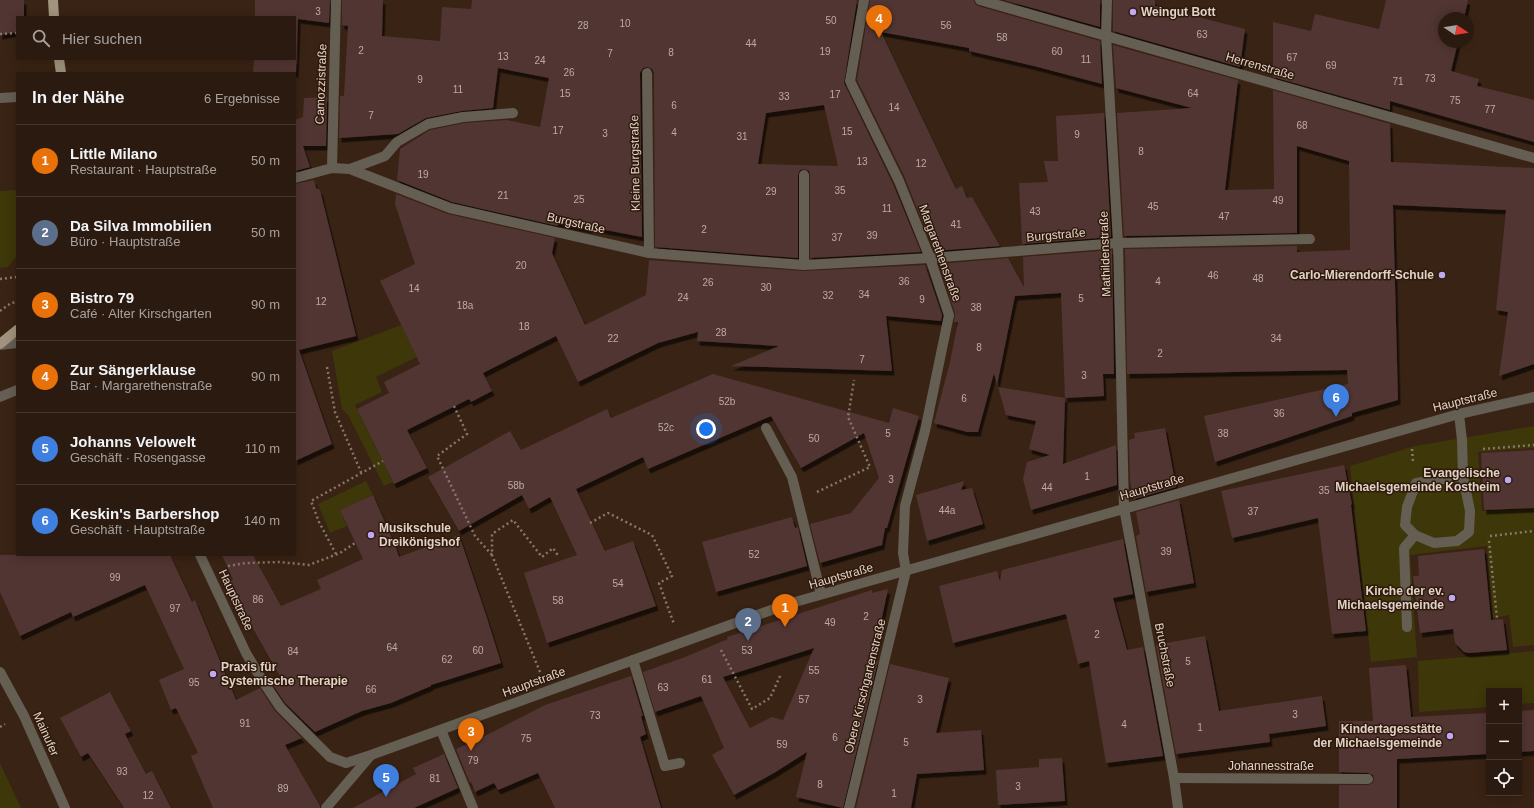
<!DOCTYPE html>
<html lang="de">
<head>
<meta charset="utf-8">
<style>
	body { margin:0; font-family:Helvetica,sans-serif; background:#37271d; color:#f1f3f6 }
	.controls { position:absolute; right:12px; bottom:12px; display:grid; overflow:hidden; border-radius:0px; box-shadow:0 2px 10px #0003 }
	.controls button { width:36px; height:36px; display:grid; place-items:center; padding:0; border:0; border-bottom:1px solid #47382f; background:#2b1a0f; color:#f1f3f6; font:20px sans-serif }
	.compass { position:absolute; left:1438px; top:12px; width:36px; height:36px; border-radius:50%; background:#2b1a0f; box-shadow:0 2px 10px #0003; rotate:102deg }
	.you { position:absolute; left:706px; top:429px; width:14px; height:14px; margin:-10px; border:3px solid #fff; border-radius:50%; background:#1a73e8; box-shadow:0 0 0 6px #1a73e833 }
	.badge { display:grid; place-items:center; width:26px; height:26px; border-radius:50%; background:#b45309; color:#fff; font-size:13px; font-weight:700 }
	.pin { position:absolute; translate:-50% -33px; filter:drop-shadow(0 1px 2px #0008) }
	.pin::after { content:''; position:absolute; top:21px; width:14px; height:12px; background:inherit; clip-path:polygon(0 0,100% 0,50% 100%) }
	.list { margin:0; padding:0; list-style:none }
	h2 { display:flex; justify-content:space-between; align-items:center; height:52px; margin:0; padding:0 16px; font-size:17px }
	h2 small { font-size:13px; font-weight:400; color:#a6a19e }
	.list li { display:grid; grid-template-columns:26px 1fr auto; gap:12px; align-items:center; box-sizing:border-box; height:72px; padding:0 16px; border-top:1px solid #47382f }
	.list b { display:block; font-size:15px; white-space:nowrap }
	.list p { margin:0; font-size:13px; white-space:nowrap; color:#a6a19e }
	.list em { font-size:13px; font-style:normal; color:#a6a19e }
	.icon { flex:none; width:22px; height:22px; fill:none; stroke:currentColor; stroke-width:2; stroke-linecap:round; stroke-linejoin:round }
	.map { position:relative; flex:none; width:1534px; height:808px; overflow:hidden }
	.search { position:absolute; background:#2b1a0f; box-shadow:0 2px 10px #0003; left:16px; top:16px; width:280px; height:44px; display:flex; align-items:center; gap:10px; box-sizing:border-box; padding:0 14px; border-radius:0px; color:#a6a19e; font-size:15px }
	.panel { position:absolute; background:#2b1a0f; box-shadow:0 2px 10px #0003; left:16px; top:72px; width:280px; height:484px; border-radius:0px }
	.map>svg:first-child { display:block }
</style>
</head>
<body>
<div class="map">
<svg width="1534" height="808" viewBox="0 0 1534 808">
	<defs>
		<filter id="shadow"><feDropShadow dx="2.5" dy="4.5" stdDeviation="0" flood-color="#0009"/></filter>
	</defs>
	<rect width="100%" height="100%" fill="#392314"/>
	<!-- green -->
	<g fill="#3e3709">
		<path d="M17 190V256L8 267 0 268V191Z"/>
		<path d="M423 317 435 348 376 377 382 392 355 405 393 482 384 486 348 415 342 409 332 351Z"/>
		<path d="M1534 426V448L1478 452 1482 511 1534 509V645L1513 647 1509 615 1493 618 1487 546 1410 555 1417 657 1371 662 1350 466 1415 446Z"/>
		<path d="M366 481 373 495 340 510 347 526 330 533 318 504Z"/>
		<path d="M1534 651V703L1519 704V691H1489V707L1419 712 1418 661Z"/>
		<path d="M0 763 21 808H0Z"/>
	</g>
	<!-- building -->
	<g fill="#513530" fill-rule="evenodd" filter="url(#shadow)">
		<path d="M0 0H24V17H17V32L0 35Z"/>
		<path d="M255 0H330L329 23 298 19 296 73H253L254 59H295V17H255Z"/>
		<path d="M342 0H383L382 36 440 41 442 7 471 9 472 0H857L844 83 893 184 921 252 810 258V175L809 171 804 169 800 170 798 175V258L655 247 654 73 652 69 647 67 643 68 640 73 642 237 590 227V229L558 223V226L452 202 397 180 400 149 430 130 464 123 507 120 540 127 549 78 498 68 493 108 462 111 426 118 398 134 339 138 340 96H344L348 26 342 25ZM824 105 838 166 758 164 766 113Z"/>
		<path d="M870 0H974L975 4 978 6 1100 41 1102 84 1034 66 969 51V48L881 32 956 189 962 186 967 198 972 197 1000 246 934 251 905 178 857 80Z"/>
		<path d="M1004 0H1100V27Z"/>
		<path d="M1113 0H1155V6L1245 29 1240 67 1113 31Z"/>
		<path d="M1386 0H1468L1464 18H1444V42H1458L1451 71 1479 79 1477 86 1534 100V142L1390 101V110L1273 77V22L1311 31 1315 14 1379 29Z"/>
		<path d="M1113 45 1238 80 1225 190 1274 189 1273 90 1390 124 1391 162 1534 168V364L1499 376 1508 312 1496 310 1506 210 1393 205 1398 400 1352 413V416L1215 462 1204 416 1348 384 1347 370 1127 374 1125 249 1297 246V252L1350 250 1349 161 1297 146V233L1124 236 1117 113 1192 108 1116 88Z"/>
		<path d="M327 97 326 146H303L310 167 295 171V120L303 117 304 98Z"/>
		<path d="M1104 113 1111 237 1022 244 1019 183 1048 182 1044 161H1058L1056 116Z"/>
		<path d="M314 180 316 188 320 190 356 336 299 350 332 444 295 461V184Z"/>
		<path d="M396 194 448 214 555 238 552 253 585 325 646 295 649 260 804 271 925 265 942 315 941 321 886 316 892 371 731 366 779 346 697 341 698 332 658 343 578 382 556 336 483 373 492 391 471 402 469 399 407 430 427 468 394 484 357 409 389 393 384 382 420 364 380 281 415 264 395 204Z"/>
		<path d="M1112 250 1114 374H1103L1104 396 1065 398 1061 293 1015 296 997 385 994 373 978 432H967L934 423 950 362 958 322H954L955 313 939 264 1008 258 1024 287 1023 257Z"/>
		<path d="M713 374 889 423 893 408 919 416 887 528H885L882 545 820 563 810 524 851 513 879 478 864 433 801 468 771 416 648 469 643 457 576 489 605 551 633 541 656 606 547 643 524 573 577 555 550 497 529 509 522 495 459 531 428 477 510 431 521 450 607 409 611 418Z"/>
		<path d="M998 387 1065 398 1063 464 1116 445 1117 485 1031 510 1023 479 1027 462 1050 455 1029 449 1036 421 1006 415Z"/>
		<path d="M1165 428 1176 487 1134 499 1130 481 1129 440 1135 438 1134 433Z"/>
		<path d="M1534 450V508L1484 510 1481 453Z"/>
		<path d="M1344 465 1352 504 1351 505 1366 631 1332 634 1318 518 1232 538 1221 491Z"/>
		<path d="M964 481 961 490 972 488 983 524 927 541 916 495Z"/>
		<path d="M373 495 395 545 399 557 459 535 486 615 501 663 431 685V686L391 703 362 711 315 732 285 703 271 682 281 678 227 583 233 580 222 555H253L281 606 321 589 317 580 363 559 340 510Z"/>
		<path d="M1179 500 1194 583 1146 592 1136 536 1140 534 1136 512Z"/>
		<path d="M792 517 795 528 798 527 807 566 716 592 702 542Z"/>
		<path d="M1123 539 1133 594 1113 598 1127 650 1143 647 1163 756 1106 763 1089 661 1078 664 1066 614 953 643 939 586 997 571 1000 581 1002 570Z"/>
		<path d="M1484 549 1491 620 1503 619 1507 650 1469 653 1464 652 1455 643 1453 629 1420 633 1413 576H1419L1418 556Z"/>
		<path d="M0 555H170L192 602 195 600 236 700 260 688 275 711 302 738 285 745 320 806V808H213L191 756 198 753 176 708 171 710 159 680 184 669 145 585 73 617 71 612 20 636 0 592Z"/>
		<path d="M888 589 873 660 878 661 843 808 796 797 807 752 774 773 734 795 712 755 724 748 701 696 655 712 643 672 685 657 728 639 727 637 872 590V593ZM814 648 783 720 772 717 750 728 723 677Z"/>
		<path d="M1205 636 1219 711 1322 696 1326 726 1269 734 1270 742 1176 754 1156 645Z"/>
		<path d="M890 664 949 678 936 733 981 730 984 770 917 774 911 808H856Z"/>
		<path d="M1406 665 1411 717 1489 713V754L1397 759V808H1339V785H1368L1373 783 1374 779 1373 775 1368 773 1339 772V721H1373L1369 668Z"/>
		<path d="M631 676 643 716H641L646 734 640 737 661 808H555L538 773 498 790 494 783 475 792 471 782 470 783 456 749 477 740 545 705Z"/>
		<path d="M110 692 131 731 125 734 146 774 152 771 171 808H124L88 753 81 757 60 718Z"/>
		<path d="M1534 710V751L1519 752V711Z"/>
		<path d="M444 754 458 788 414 808H353L416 774 413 768Z"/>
		<path d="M1062 758 1065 801 998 805 996 770 1039 767V759Z"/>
	</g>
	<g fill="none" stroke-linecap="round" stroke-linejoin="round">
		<!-- path -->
		<g stroke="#89766a" stroke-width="2.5" stroke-dasharray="2 3" stroke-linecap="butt">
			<path d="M0 34 17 33"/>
			<path d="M0 279 17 277"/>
			<path d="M0 311 11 303 17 302"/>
			<path d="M327 367 335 412 361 472"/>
			<path d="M454 406 467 434 437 456 475 536 492 555"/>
			<path d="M1412 449 1413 462"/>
			<path d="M1483 449 1534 445"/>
			<path d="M817 492 870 467 848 417 854 380"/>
			<path d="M590 523 608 513 652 535 672 576 659 583 674 624"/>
			<path d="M1490 536 1534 531"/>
			<path d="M1489 541 1497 618"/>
			<path d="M336 554 319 522 311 501 383 461"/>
			<path d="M228 566 246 563 279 562 309 565 340 553 355 543"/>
			<path d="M721 650 752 709 770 698 781 674"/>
			<path d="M540 672 492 555V534L513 520 542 557 553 548 559 557"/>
			<path d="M0 727 5 724"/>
		</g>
		<!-- minor -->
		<g stroke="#655e53" stroke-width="10">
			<path d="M980 0 1534 158"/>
			<path d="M1107 0 1106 35 1118 243 1124 508 1174 778 1178 808"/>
			<path d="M647 73 649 253"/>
			<path d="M0 98 17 97"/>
			<path d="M332 168 336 0"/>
			<path d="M350 169 385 156 397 142 428 124 463 117 513 113"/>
			<path d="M804 175V265"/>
			<path d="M295 178 332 168 350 169 450 208 649 253 804 265 930 258 1118 243 1310 239"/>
			<path d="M0 345 17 343"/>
			<path d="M0 397 17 390"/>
			<path d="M766 428 792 477 821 594"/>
			<path d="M1415 535 1405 525 1407 507 1416 483 1463 476"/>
			<path d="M200 555 246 653 262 680 280 707 330 757 346 763 371 755 788 604 1459 414 1534 397"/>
			<path d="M1407 627 1404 548 1415 535 1434 543 1457 541 1469 532 1470 511 1463 476 1462 440 1459 414"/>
			<path d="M633 660 665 766 680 763"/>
			<path d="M0 672 24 716 65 808"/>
			<path d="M441 730 473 808"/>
			<path d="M1174 778 1368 779"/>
			<path d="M326 808 371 755"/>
			<path d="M849 808 906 571 903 553 905 506 925 431 949 315 930 258 899 181 850 81 864 0"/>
		</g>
		<!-- major -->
		<g stroke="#a1937d" stroke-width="10">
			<path d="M53 0 54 17"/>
			<path d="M59 59 61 73"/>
			<path d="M0 344 17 330"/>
		</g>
	</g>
	<!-- markers -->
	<g fill="#bfa9f4" stroke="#2e190a" stroke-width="1.5">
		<circle cx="1133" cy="12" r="4"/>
		<circle cx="1442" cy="275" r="4"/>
		<circle cx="1508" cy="480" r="4"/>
		<circle cx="371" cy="535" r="4"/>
		<circle cx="1452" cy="598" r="4"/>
		<circle cx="213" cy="674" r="4"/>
		<circle cx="1450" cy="736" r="4"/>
	</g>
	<g text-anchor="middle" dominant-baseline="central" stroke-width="3" stroke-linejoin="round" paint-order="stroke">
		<!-- number labels -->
		<g font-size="10" fill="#bdaba3">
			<text x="318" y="11">3</text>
			<text x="831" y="20">50</text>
			<text x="625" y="23">10</text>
			<text x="583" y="25">28</text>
			<text x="946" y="25">56</text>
			<text x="1202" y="34">63</text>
			<text x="1002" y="37">58</text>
			<text x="751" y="43">44</text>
			<text x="361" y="50">2</text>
			<text x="825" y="51">19</text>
			<text x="1057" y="51">60</text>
			<text x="671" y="52">8</text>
			<text x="610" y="53">7</text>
			<text x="503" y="56">13</text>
			<text x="1292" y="57">67</text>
			<text x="1086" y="59">11</text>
			<text x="540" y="60">24</text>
			<text x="1331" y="65">69</text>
			<text x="569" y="72">26</text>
			<text x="1430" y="78">73</text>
			<text x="420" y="79">9</text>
			<text x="1398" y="81">71</text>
			<text x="458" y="89">11</text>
			<text x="565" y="93">15</text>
			<text x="1193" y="93">64</text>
			<text x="835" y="94">17</text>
			<text x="784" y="96">33</text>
			<text x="1455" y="100">75</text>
			<text x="674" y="105">6</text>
			<text x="894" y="107">14</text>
			<text x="1490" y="109">77</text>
			<text x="371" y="115">7</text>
			<text x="1302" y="125">68</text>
			<text x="558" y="130">17</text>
			<text x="847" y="131">15</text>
			<text x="674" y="132">4</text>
			<text x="605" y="133">3</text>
			<text x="1077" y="134">9</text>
			<text x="742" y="136">31</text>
			<text x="1141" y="151">8</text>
			<text x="862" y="161">13</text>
			<text x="921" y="163">12</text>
			<text x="423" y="174">19</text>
			<text x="840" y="190">35</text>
			<text x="771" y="191">29</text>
			<text x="503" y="195">21</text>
			<text x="579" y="199">25</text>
			<text x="1278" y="200">49</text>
			<text x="1153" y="206">45</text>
			<text x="887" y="208">11</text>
			<text x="1035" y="211">43</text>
			<text x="1224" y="216">47</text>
			<text x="956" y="224">41</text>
			<text x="704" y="229">2</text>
			<text x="872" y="235">39</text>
			<text x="837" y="237">37</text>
			<text x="521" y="265">20</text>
			<text x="1213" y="275">46</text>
			<text x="1258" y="278">48</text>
			<text x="904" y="281">36</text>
			<text x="1158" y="281">4</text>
			<text x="708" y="282">26</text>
			<text x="766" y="287">30</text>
			<text x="414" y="288">14</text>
			<text x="864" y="294">34</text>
			<text x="828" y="295">32</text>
			<text x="683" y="297">24</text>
			<text x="1081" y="298">5</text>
			<text x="922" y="299">9</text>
			<text x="321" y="301">12</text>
			<text x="465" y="305">18a</text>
			<text x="976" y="307">38</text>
			<text x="524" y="326">18</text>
			<text x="721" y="332">28</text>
			<text x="613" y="338">22</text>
			<text x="1276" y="338">34</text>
			<text x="979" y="347">8</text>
			<text x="1160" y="353">2</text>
			<text x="862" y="359">7</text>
			<text x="1084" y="375">3</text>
			<text x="964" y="398">6</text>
			<text x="727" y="401">52b</text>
			<text x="1279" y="413">36</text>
			<text x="666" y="427">52c</text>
			<text x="888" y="433">5</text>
			<text x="1223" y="433">38</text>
			<text x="814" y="438">50</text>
			<text x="1087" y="476">1</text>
			<text x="891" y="479">3</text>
			<text x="516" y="485">58b</text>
			<text x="1047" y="487">44</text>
			<text x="1324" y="490">35</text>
			<text x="947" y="510">44a</text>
			<text x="1253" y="511">37</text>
			<text x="1166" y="551">39</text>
			<text x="754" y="554">52</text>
			<text x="115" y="577">99</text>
			<text x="618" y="583">54</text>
			<text x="258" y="599">86</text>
			<text x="558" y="600">58</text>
			<text x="175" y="608">97</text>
			<text x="866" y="616">2</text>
			<text x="830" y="622">49</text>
			<text x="1097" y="634">2</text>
			<text x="392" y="647">64</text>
			<text x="478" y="650">60</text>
			<text x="747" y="650">53</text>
			<text x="293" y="651">84</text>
			<text x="447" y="659">62</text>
			<text x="1188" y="661">5</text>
			<text x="814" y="670">55</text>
			<text x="707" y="679">61</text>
			<text x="194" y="682">95</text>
			<text x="663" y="687">63</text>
			<text x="371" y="689">66</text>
			<text x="804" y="699">57</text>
			<text x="920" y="699">3</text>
			<text x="1295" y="714">3</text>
			<text x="595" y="715">73</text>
			<text x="245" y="723">91</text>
			<text x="1124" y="724">4</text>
			<text x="1200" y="727">1</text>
			<text x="835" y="737">6</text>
			<text x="526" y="738">75</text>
			<text x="906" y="742">5</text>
			<text x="782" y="744">59</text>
			<text x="473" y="760">79</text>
			<text x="122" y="771">93</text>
			<text x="435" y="778">81</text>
			<text x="820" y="784">8</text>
			<text x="1018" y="786">3</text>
			<text x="283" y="788">89</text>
			<text x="894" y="793">1</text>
			<text x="148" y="795">12</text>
		</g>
		<!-- poi labels -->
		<g font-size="12" font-weight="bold" fill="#e1d2c9" stroke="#2e190a" text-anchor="end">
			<text x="1141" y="12" text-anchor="start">Weingut Bott</text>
			<text x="1434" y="275">Carlo-Mierendorff-Schule</text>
			<text x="1500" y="473">Evangelische<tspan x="1500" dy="14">Michaelsgemeinde Kostheim</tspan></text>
			<text x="379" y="528" text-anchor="start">Musikschule<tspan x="379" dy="14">Dreikönigshof</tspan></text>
			<text x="1444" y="591">Kirche der ev.<tspan x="1444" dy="14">Michaelsgemeinde</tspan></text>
			<text x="221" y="667" text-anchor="start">Praxis für<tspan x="221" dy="14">Systemische Therapie</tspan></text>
			<text x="1442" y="729">Kindertagesstätte<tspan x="1442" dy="14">der Michaelsgemeinde</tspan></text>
		</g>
		<!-- street labels -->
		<g font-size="12" fill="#e1d2c9" stroke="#2e190a">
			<text transform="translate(1260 66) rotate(16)">Herrenstraße</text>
			<text transform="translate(321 84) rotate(-88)">Camozzistraße</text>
			<text transform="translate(635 163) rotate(-91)">Kleine Burgstraße</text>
			<text transform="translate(576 223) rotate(13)">Burgstraße</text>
			<text transform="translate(1056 235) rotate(-5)">Burgstraße</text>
			<text transform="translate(940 253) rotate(70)">Margarethenstraße</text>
			<text transform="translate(1105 254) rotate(-92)">Mathildenstraße</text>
			<text transform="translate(1465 400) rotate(-14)">Hauptstraße</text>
			<text transform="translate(1152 487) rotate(-16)">Hauptstraße</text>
			<text transform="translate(841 576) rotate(-16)">Hauptstraße</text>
			<text transform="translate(236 600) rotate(65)">Hauptstraße</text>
			<text transform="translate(1165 655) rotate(79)">Bruchstraße</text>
			<text transform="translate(534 682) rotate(-20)">Hauptstraße</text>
			<text transform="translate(865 686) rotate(-76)">Obere Kirschgartenstraße</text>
			<text transform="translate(46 734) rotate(66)">Mainufer</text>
			<text x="1271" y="766">Johannesstraße</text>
		</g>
	</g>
</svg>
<div class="controls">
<button>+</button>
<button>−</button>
<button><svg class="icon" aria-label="locate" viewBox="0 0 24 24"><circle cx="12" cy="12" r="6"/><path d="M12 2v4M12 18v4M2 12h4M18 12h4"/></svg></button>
</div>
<svg class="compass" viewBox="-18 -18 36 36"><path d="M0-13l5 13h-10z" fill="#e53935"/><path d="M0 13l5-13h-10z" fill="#a6a19e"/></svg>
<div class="you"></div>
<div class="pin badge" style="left:785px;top:627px;background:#e8710a">1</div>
<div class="pin badge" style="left:748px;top:641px;background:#5c6f8a">2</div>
<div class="pin badge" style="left:471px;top:751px;background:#e8710a">3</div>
<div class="pin badge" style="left:879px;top:38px;background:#e8710a">4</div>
<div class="pin badge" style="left:386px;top:797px;background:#3f7fe0">5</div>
<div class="pin badge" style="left:1336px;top:417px;background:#3f7fe0">6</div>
<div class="search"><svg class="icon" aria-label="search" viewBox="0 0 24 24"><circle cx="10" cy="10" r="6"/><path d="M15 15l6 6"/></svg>Hier suchen</div>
<section class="panel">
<h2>In der Nähe<small>6 Ergebnisse</small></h2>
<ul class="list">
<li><span class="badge" style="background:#e8710a">1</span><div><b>Little Milano</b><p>Restaurant · Hauptstraße</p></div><em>50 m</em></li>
<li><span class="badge" style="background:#5c6f8a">2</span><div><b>Da Silva Immobilien</b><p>Büro · Hauptstraße</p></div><em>50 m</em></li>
<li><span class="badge" style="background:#e8710a">3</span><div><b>Bistro 79</b><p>Café · Alter Kirschgarten</p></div><em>90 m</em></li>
<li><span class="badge" style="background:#e8710a">4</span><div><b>Zur Sängerklause</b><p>Bar · Margarethenstraße</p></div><em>90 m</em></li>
<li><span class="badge" style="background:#3f7fe0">5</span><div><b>Johanns Velowelt</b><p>Geschäft · Rosengasse</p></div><em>110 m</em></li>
<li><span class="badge" style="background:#3f7fe0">6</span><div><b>Keskin's Barbershop</b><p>Geschäft · Hauptstraße</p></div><em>140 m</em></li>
</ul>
</section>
</div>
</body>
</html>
